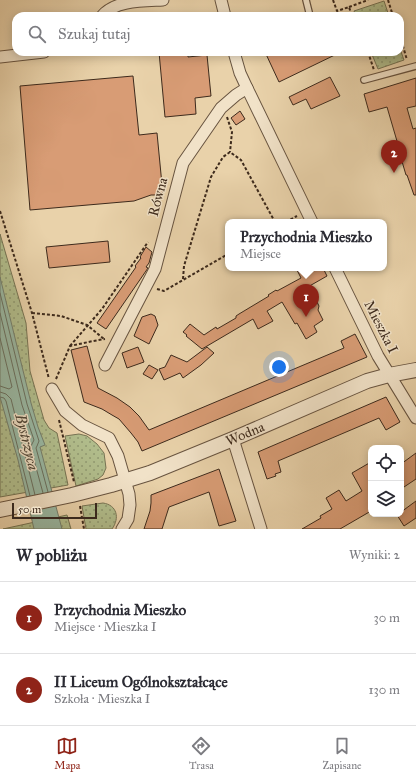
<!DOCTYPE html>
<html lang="pl">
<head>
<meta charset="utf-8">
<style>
	body { margin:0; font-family:"IM FELL Great Primer",serif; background:#f2f2f3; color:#2b2b33 }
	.controls { position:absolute; right:12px; bottom:12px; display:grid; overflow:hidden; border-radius:8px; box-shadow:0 2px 10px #0003 }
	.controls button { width:36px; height:36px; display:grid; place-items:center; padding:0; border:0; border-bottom:1px solid #e1e1e2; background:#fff; color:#2b2b33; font:20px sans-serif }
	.scale { position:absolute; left:12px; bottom:10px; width:85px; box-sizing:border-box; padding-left:4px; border:2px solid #3d2a1c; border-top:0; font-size:11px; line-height:14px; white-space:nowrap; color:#3d2a1c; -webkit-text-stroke:3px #f1e2c8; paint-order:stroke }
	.you { position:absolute; left:279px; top:367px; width:14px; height:14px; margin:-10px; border:3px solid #fff; border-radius:50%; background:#1a73e8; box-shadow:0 0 0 6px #1a73e833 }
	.badge { display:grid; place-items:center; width:26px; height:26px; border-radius:50%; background:#8f2418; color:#fff; font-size:13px; font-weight:700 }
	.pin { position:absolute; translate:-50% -33px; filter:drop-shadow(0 1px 2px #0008) }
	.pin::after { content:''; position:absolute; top:21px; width:14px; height:12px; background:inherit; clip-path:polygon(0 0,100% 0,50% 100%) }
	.popup { position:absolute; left:225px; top:219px; width:162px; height:52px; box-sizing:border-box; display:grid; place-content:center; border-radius:8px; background:#fff; filter:drop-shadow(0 1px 3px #0005); font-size:13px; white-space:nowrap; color:#7c7c81 }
	.popup b { font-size:15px; color:#2b2b33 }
	.popup::after { content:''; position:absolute; left:50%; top:100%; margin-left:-8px; border:8px solid transparent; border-top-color:#fff }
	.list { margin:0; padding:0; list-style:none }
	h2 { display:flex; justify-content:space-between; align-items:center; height:52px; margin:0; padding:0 16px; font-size:17px }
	h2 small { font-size:13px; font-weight:400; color:#7c7c81 }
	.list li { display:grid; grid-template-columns:26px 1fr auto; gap:12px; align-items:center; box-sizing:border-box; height:72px; padding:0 16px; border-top:1px solid #e1e1e2 }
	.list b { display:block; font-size:15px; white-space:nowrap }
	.list p { margin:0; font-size:13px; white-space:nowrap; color:#7c7c81 }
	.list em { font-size:13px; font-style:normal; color:#7c7c81 }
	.icon { flex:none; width:22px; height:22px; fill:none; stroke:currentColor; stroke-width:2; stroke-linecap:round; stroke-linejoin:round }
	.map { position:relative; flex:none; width:416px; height:529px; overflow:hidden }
	.search { position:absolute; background:#fff; box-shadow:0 2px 10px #0003; left:12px; right:12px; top:12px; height:44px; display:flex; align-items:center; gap:10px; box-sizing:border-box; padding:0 14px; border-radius:12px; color:#7c7c81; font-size:15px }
	.sheet { height:196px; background:#fff }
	nav { display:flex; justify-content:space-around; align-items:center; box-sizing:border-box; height:56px; border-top:1px solid #e1e1e2; background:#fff; font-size:11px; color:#7c7c81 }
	nav a { display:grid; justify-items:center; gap:2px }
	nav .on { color:#8f2418 }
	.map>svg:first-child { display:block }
</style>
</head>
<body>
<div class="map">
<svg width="416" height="529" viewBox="0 0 416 529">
	<defs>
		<pattern id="grass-dots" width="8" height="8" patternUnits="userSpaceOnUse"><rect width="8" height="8" fill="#b1bd8c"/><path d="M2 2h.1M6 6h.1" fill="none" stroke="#919a72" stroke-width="1.8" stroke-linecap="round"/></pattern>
	</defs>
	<rect width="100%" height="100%" fill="#e9d2aa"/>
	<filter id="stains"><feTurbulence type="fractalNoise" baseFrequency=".005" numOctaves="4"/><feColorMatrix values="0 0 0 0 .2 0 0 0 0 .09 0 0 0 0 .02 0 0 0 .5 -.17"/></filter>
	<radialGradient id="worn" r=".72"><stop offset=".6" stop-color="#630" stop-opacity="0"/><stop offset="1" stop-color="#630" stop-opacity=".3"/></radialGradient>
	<!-- grass -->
	<g fill="url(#grass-dots)" stroke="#777454">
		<path d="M384 1 389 16H356L354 11Z"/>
		<path d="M400 49 404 60 378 69 371 52H400Z"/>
		<path d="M0 234 26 323 30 371 44 420 49 428 57 433 68 485 0 497Z"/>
		<path d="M79 434 87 436 97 444 104 453 106 468 103 475 98 479 76 486 65 436Z"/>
		<path d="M103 503C117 505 120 518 112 529H86L82 506Z"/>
		<path d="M67 515 71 529H3Z"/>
	</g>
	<!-- water -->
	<path fill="#99b8a3" stroke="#747f6d" d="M0 277 31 403 38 427 45 445 40 447 62 529H34L18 460 0 397Z"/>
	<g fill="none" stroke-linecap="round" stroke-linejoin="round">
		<!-- shore -->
		<g stroke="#6b7160" stroke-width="1">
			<path d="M0 293 27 404 39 441 37 446 36 448 48 492"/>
			<path d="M0 313 22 405 34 440 31 446V449L43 493"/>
			<path d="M0 338 12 387 9 389 0 386"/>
			<path d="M0 392 6 394 11 399 35 495"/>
			<path d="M0 397 4 398 6 401 30 496"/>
		</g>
	</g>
	<!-- building -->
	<g fill="#d89c75" stroke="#3d2a1c">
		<path d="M159 52H188V57L207 55 211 96 195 98 196 114 165 117Z"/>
		<path d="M265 52H341L279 82Z"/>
		<path d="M133 76 139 135 157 133 163 195H151L134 201 30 210 20 86Z"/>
		<path d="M330 77 340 96 311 109 306 99 293 105 289 97Z"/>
		<path d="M416 78V106L407 108 413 129 416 128V195H414L407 175H406L398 148H399L387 107 369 112 364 94Z"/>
		<path d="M240 111 245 119 236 125 231 118Z"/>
		<path d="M108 241 110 262 49 268 46 247Z"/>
		<path d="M146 247 152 252 149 263 146 267 148 268 106 329 97 323 136 267 135 266 141 258 140 257Z"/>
		<path d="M296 268H323L327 276 306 288 313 301 317 302 319 306 318 310 323 320 314 326 317 332 306 339 297 323 295 324 282 302 267 311 273 321 258 329 253 319 202 349 186 336 187 335 183 332 190 324 204 335 216 327 217 329 236 318V316L239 314 269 296 268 295 276 290 277 291 301 278Z"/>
		<path d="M151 314 155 316 158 325 149 344 134 336 142 317Z"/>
		<path d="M355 334 367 357 142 451 138 442 131 433 119 419 112 415 102 409 84 402 71 350 87 346 98 388 117 398 130 407 139 416 149 430 344 348 341 341Z"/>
		<path d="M138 347 144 362 127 368 122 353Z"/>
		<path d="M207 347 214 353 201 365 183 378 180 373 164 380 159 369 165 367 171 355 187 362Z"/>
		<path d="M149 365 158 370 152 379 143 374Z"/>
		<path d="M386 397 400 422 386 430 379 418 278 461 281 472 275 474 276 476 267 479 258 452Z"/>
		<path d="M416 453V479L401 489V464Z"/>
		<path d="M371 462V511L340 529H302L321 518 320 516 332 509 326 498 339 490 346 501 362 491 352 473Z"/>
		<path d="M219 469 236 521 219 526 209 492 169 507 162 529H144L150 511 151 503V495Z"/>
		<path d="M416 501V518L404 526 397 515 401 514V512Z"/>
	</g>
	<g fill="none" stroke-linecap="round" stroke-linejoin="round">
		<!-- service casing -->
		<g stroke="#685440" stroke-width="8">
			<g id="service">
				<path d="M306 0 310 16"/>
				<path d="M364 80 416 66"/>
			</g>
		</g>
		<!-- minor casing -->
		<g stroke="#685440" stroke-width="13">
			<g id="minor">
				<path d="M221 0 225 16"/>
				<path d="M102 16C115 0 144 1 163 0"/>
				<path d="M0 57 44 52"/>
				<path d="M247 88 312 222"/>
				<path d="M335 268 378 356 416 418"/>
				<path d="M105 365 155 269 183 163 221 108 236 95 247 88 240 73 234 52"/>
				<path d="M52 389 65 411 82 425 109 438 118 456 129 494 130 505 128 519 122 529"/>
				<path d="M233 439 261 529"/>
			</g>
		</g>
		<!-- tertiary casing -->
		<g stroke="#685440" stroke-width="16">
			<path id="tertiary" d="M0 510 72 495 111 485 150 473 233 439 367 381 389 375 416 370"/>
		</g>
		<!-- path -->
		<g stroke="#3d2a1c" stroke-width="2" stroke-dasharray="3 2" stroke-linecap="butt">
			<path d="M333 0 337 11 349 7 352 16"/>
			<path d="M388 0 393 16"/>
			<path d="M349 7 368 0"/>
			<path d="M400 36 407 60"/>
			<path d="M368 52 374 70"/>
			<path d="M227 117 232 132 230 152"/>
			<path d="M0 211 32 313 49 379"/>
			<path d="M286 222 297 216"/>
			<path d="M183 279 184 266 211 177 223 157 230 152 241 160 275 222"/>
			<path d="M157 289 164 291 228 254"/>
			<path d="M32 313 61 316 87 325 104 339"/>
			<path d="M70 346 102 309 148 242"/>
			<path d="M56 379 70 346 93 341 105 339"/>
			<path d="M59 420 74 482"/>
			<path d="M80 506 84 529"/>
		</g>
		<!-- service -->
		<use href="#service" stroke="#f1e2c8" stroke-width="5.5"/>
		<!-- minor -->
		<use href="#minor" stroke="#f1e2c8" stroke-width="11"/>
		<!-- tertiary -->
		<use href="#tertiary" stroke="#f1e2c8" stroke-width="14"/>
	</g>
	<g text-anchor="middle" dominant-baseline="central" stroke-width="3" stroke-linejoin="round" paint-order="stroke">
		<!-- street labels -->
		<g font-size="14" fill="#3d2a1c" stroke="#f1e2c8">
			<text transform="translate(158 197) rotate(-75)">Równa</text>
			<text transform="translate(381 327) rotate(63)">Mieszka I</text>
			<text transform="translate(245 434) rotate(-23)">Wodna</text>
		</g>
		<!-- water labels -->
		<g font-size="15" font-style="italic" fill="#4f4637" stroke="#f1e2c8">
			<text transform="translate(27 442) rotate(76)">Bystrzyca</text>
		</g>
	</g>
	<rect width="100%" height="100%" filter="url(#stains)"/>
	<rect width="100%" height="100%" fill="url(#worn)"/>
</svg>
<div class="controls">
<button><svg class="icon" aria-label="locate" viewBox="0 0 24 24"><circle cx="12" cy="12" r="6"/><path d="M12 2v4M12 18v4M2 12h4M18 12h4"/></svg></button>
<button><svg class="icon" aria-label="layers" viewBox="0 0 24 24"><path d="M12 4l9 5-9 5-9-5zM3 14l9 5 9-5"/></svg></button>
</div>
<div class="scale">50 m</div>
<div class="you"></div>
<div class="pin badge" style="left:306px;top:317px">1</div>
<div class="popup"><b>Przychodnia Mieszko</b>Miejsce</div>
<div class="pin badge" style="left:394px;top:173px">2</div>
<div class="search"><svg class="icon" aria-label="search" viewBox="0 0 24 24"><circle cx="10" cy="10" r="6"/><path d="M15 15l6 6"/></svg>Szukaj tutaj</div>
</div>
<section class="sheet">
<h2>W pobliżu<small>Wyniki: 2</small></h2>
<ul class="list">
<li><span class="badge">1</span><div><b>Przychodnia Mieszko</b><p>Miejsce · Mieszka I</p></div><em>30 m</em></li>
<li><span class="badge">2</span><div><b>II Liceum Ogólnokształcące</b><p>Szkoła · Mieszka I</p></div><em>130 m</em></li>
</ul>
</section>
<nav>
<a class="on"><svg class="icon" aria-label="map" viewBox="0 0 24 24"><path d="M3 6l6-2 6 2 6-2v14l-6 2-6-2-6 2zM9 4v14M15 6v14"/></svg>Mapa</a>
<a><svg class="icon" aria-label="directions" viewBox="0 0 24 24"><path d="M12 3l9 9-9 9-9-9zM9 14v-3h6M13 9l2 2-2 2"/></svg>Trasa</a>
<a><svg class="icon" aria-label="saved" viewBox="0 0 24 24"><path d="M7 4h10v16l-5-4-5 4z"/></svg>Zapisane</a>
</nav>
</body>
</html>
